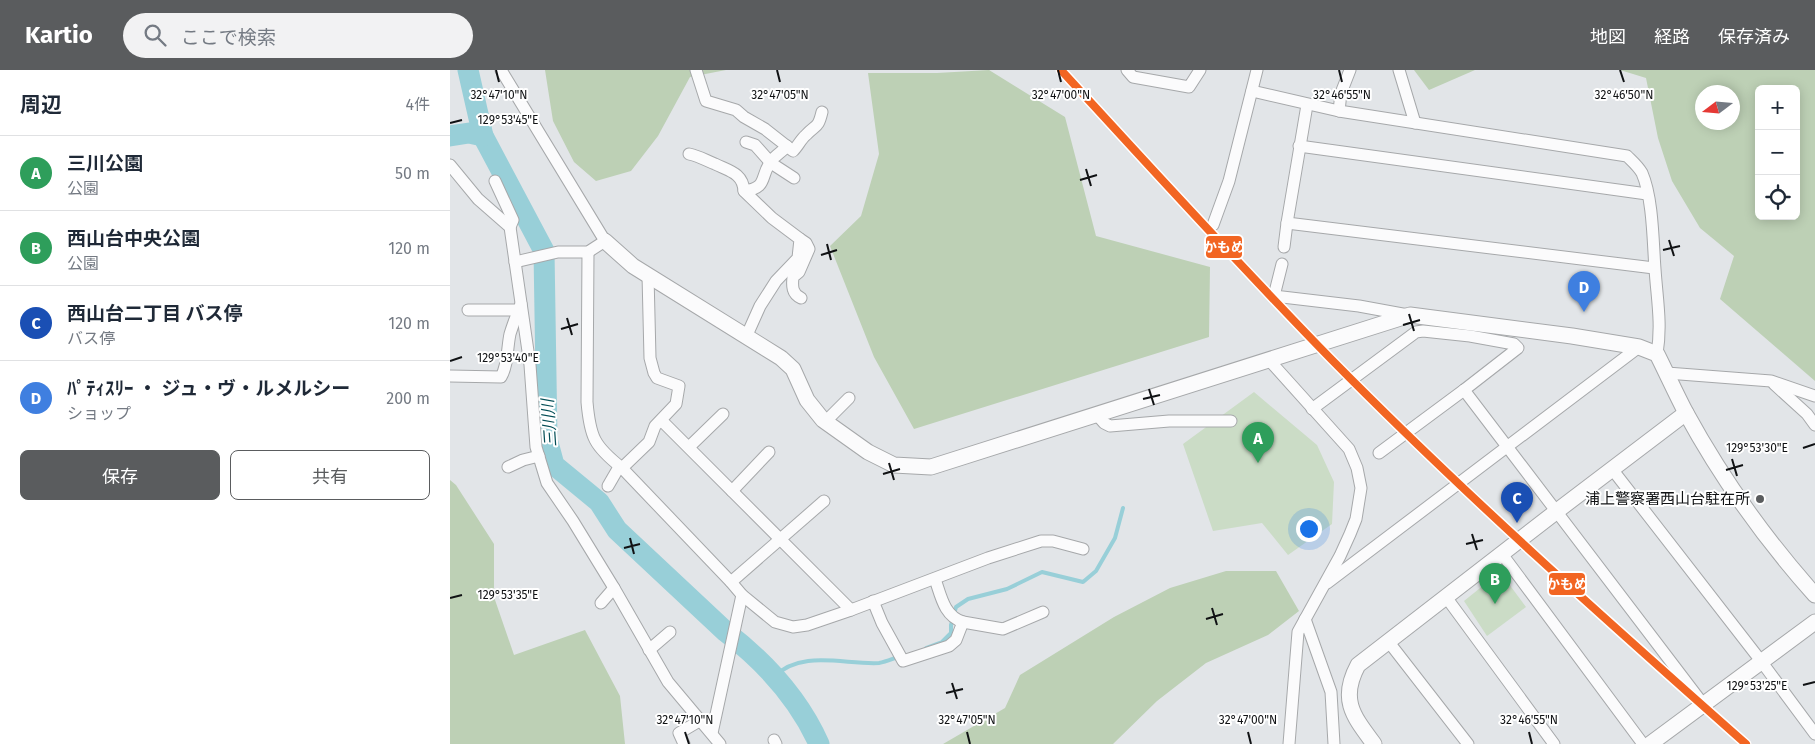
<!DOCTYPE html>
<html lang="ja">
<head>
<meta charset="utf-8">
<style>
	body { margin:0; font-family:"Fira Sans","Noto Sans JP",sans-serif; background:#f2f2f3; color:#1f2937 }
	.controls { position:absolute; right:15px; top:15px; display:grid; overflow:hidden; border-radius:8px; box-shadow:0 2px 12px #0003 }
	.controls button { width:45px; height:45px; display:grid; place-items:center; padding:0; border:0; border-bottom:1px solid #e0e1e3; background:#fff; color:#1f2937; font:25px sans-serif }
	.compass { position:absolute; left:1245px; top:15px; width:45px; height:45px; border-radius:50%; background:#fff; box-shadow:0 2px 12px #0003; rotate:254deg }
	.you { position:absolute; left:858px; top:458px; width:18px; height:18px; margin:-12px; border:4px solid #fff; border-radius:50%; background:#1a73e8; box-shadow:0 0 0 8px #1a73e833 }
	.badge { display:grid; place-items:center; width:32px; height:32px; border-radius:50%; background:#5a5c5e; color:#fff; font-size:16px; font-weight:700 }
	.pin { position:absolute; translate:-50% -41px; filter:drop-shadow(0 1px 2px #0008) }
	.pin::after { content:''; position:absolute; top:26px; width:18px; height:15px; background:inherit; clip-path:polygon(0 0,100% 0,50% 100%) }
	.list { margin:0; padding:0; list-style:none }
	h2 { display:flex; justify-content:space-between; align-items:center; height:65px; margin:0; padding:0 20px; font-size:21px }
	h2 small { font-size:16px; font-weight:400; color:#747a83 }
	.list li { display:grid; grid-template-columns:32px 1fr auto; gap:15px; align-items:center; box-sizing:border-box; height:75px; padding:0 20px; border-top:1px solid #e0e1e3 }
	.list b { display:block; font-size:19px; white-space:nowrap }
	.list p { margin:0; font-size:16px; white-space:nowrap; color:#747a83 }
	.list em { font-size:16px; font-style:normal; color:#747a83 }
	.actions { display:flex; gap:10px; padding:15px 20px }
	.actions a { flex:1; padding:11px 0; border:1px solid #5a5c5e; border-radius:8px; text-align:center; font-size:18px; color:#5a5c5e }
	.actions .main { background:#5a5c5e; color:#fff }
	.icon { flex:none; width:28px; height:28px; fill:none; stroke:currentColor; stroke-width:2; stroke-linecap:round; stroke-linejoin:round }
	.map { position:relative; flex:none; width:1365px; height:674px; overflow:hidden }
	header { display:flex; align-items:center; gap:30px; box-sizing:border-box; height:70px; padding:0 25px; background:#5a5c5e; color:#fff }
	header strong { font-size:24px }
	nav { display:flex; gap:28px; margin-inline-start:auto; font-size:18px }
	.search { width:350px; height:45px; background:#f2f2f3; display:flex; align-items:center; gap:12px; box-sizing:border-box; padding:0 18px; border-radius:28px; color:#747a83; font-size:19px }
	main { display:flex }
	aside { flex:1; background:#fff }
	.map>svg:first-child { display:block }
</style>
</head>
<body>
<header>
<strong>Kartio</strong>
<div class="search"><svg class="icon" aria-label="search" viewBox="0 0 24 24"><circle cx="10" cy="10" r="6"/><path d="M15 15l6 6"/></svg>ここで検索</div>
<nav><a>地図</a><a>経路</a><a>保存済み</a></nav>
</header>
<main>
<aside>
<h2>周辺<small>4件</small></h2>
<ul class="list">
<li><span class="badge" style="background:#2e9e5b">A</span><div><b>三川公園</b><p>公園</p></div><em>50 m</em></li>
<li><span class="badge" style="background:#2e9e5b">B</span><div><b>西山台中央公園</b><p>公園</p></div><em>120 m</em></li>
<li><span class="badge" style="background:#1a4fb4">C</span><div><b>西山台二丁目 バス停</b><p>バス停</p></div><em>120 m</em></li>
<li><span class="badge" style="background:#3f7fe0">D</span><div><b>ﾊﾟﾃｨｽﾘｰ ・ ジュ・ヴ・ルメルシー</b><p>ショップ</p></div><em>200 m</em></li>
</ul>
<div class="actions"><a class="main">保存</a><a>共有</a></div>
</aside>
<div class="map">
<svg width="1365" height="674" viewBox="0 0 1365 674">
	<rect width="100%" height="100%" fill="#e2e5e8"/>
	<!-- green -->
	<g fill="#cbdcc6">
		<path d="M804 322 867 375 884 412 882 454 838 485 812 453 763 461 733 374Z"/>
		<path d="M1050 502 1076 537 1037 566 1014 531Z"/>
	</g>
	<!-- forest -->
	<g fill="#bdd0b5" fill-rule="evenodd">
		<path d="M95 0H276L240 7 208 66 181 101 146 111 124 92 103 51Z"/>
		<path d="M539 0 615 47 646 166 760 197 759 267 464 359 424 287 380 176 411 146 429 84 418 3H487Z"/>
		<path d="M964 0H1025L979 20Z"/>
		<path d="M1170 0H1365V311L1270 229 1284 186 1250 158 1222 111 1208 68 1196 8ZM1309 19H1346V146H1309ZM1252 22H1282V52H1252Z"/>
		<path d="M0 410 6 415 44 474V527L64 585 135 560 170 626 175 674H0Z"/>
		<path d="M776 501H826L849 541 818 565 756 593 707 631 663 674H493L555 638 570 605 664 547 720 518Z"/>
	</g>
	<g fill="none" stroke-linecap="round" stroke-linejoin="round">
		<!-- stream -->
		<g stroke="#98cfd8" stroke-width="4">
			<path d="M476 578 492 572 501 563V555L506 537 518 529 557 519 592 502 633 512 646 501 665 468 673 438"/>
			<path d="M324 607C351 579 395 595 429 593 436 592 442 589 448 587"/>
		</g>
		<!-- river -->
		<g stroke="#98cfd8" stroke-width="21">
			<path d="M18 0 33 66 94 181 97 369 104 395 149 432 167 460 276 562C315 592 349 629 369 674"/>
			<path d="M0 66 19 63 33 66"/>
		</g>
		<!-- minor casing -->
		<g stroke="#a6a8aa" stroke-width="13">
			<g id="minor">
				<path d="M51 0 155 171 138 182H108L65 192"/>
				<path d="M246 0 256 31 286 40 294 47 315 59 343 81C348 76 351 69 356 65 366 54 368 59 372 42"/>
				<path d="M677 0 683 7 739 17 750 0"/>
				<path d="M949 0 965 53"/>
				<path d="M802 21 889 41 1177 86C1182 91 1188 96 1192 103 1203 128 1203 173 1205 199 1207 229 1212 254 1207 284"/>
				<path d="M889 41 891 23 900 0"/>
				<path d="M296 72 305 75 321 93 344 108"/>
				<path d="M849 76 1197 124"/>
				<path d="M239 84C249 86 255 90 265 94 279 101 293 103 294 121"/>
				<path d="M0 95 28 129 60 157 80 295 86 377 97 413 123 451 164 518 218 612 270 674"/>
				<path d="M45 111 63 150 60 157"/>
				<path d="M837 153 1204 198"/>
				<path d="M763 155 779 111 807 0"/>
				<path d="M350 169 356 173 359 179 349 202 343 207C342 216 342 224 351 228"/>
				<path d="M834 177 837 153 857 35"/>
				<path d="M138 182 137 332C140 367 144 376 172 398L281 512 292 525 325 552 343 557 357 555 401 540 538 488 591 471H603L633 479"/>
				<path d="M832 194 824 226 909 236 958 245"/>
				<path d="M18 240H69"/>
				<path d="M297 265 310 236 326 211 348 188 350 169 322 148 294 121C319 118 309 106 322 90 326 85 333 81 337 76"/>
				<path d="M819 290 899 379 907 398 911 418 906 449 900 464 890 486 848 562 839 674"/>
				<path d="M1217 303 1321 311 1365 326"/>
				<path d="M0 306 51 307C58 295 57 278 60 264 63 254 67 244 71 234"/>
				<path d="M1324 314 1357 344 1365 355"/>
				<path d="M1014 320 1253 634"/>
				<path d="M862 339 966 262 973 261 1020 266 1064 274 1068 278 1014 320 929 383"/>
				<path d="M647 345 654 353 660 356 719 351H781"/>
				<path d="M212 351 401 540"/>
				<path d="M375 352 399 328"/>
				<path d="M239 377 273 344"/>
				<path d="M58 397 73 390 89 386"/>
				<path d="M172 398 199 372 205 356 226 334 229 316 207 308 204 303 200 288 198 205"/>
				<path d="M1162 399 1311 591 1365 664"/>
				<path d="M158 416 169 397"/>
				<path d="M282 421 319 382"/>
				<path d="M1052 484 1193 674"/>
				<path d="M281 512 374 431"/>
				<path d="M877 513 1189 277"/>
				<path d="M996 527 1104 674"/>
				<path d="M423 531 432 553 453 591 499 576 506 570 513 552C494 546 491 526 485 509"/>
				<path d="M151 533 164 518"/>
				<path d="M855 549 881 622 884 674"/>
				<path d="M513 552 553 559 593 542"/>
				<path d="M938 571 1018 674"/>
				<path d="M199 580 220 562"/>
				<path d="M262 663 292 525"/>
				<path d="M324 670 326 674"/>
				<path d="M234 674 229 663 251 650"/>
			</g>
		</g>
		<!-- tertiary casing -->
		<g stroke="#a6a8aa" stroke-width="17">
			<g id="tertiary">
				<path d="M155 171 183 196 331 288 343 299 357 330 373 350 418 382 444 395 481 397 960 245 1122 266 1189 277 1207 284C1217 304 1226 324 1236 343 1272 409 1315 469 1365 525"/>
				<path d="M924 674C904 647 889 630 908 595L1107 441 1236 343"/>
				<path d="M1200 674 1365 552"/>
			</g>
		</g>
		<!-- minor -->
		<use href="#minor" stroke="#fbfbfc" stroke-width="11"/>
		<!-- tertiary -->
		<use href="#tertiary" stroke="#fbfbfc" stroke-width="15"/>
		<!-- rail-1 casing -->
		<g stroke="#fff" stroke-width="11">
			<path id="rail-1" d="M611 0C700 97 789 195 882 290 1014 424 1155 549 1296 674"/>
		</g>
		<!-- rail-1 -->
		<use href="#rail-1" stroke="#f26522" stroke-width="8"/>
	</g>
	<!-- ticks -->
	<path fill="none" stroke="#101214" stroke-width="2" d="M46 0 49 12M327 0 330 12M608 0 611 12M889 0 892 12M1170 0 1174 12M0 53 12 50M636 99 641 116M630 110 647 105M1219 170 1224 186M377 174 381 190M1213 180 1230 176M371 185 387 180M959 244 964 261M117 248 122 265M953 255 970 250M111 259 128 254M0 291 12 287M699 319 704 335M693 329 710 325M1353 378 1365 374M1282 389 1287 406M439 393 444 410M1276 400 1293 395M433 404 450 399M1022 464 1027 480M180 468 184 484M1016 474 1033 470M174 478 190 474M0 528 12 525M762 538 767 555M756 549 773 544M502 613 507 629M1353 615 1365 612M496 623 513 619M235 662 239 674M517 662 520 674M798 662 801 674M1079 662 1082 674"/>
	<!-- markers -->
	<circle fill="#5a5c5e" stroke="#fff" stroke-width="2" cx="1310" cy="429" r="5"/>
	<g text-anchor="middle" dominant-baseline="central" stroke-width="4" stroke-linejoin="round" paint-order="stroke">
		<!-- poi labels -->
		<g font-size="15" fill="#101214" stroke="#fff" text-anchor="end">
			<text x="1300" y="429">浦上警察署西山台駐在所</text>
		</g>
		<!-- water labels -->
		<g font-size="16" font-style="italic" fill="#034e56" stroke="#fff">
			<text transform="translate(99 353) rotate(-94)">三川川</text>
		</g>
	</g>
	<g font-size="12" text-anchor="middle" fill="#101214" stroke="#fff" stroke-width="4" stroke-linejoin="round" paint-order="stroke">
		<text x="49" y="29">32°47'10"N</text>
		<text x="330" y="29">32°47'05"N</text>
		<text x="611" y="29">32°47'00"N</text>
		<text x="892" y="29">32°46'55"N</text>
		<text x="1174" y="29">32°46'50"N</text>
		<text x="58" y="54">129°53'45"E</text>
		<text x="58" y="292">129°53'40"E</text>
		<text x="1307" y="382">129°53'30"E</text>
		<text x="58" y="529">129°53'35"E</text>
		<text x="1307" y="620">129°53'25"E</text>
		<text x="235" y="654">32°47'10"N</text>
		<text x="517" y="654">32°47'05"N</text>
		<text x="798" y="654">32°47'00"N</text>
		<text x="1079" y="654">32°46'55"N</text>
	</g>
	<g stroke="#fff" stroke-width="2">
		<rect x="755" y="165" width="38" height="24" rx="5" fill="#f26522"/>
		<rect x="1098" y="502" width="38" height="24" rx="5" fill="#f26522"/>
	</g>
	<g font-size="14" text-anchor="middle" font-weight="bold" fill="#fff">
		<text x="774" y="182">かもめ</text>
		<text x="1117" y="519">かもめ</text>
	</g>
</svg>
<div class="controls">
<button>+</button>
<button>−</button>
<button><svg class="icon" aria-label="locate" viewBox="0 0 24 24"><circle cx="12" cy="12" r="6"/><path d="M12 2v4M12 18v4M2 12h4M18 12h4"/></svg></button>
</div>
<svg class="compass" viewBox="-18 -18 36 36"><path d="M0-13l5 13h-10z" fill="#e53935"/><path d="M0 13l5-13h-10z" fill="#747a83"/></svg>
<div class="you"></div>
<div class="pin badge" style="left:808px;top:393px;background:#2e9e5b">A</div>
<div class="pin badge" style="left:1045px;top:534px;background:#2e9e5b">B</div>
<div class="pin badge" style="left:1067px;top:453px;background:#1a4fb4">C</div>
<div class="pin badge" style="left:1134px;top:242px;background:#3f7fe0">D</div>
</div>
</main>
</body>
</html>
